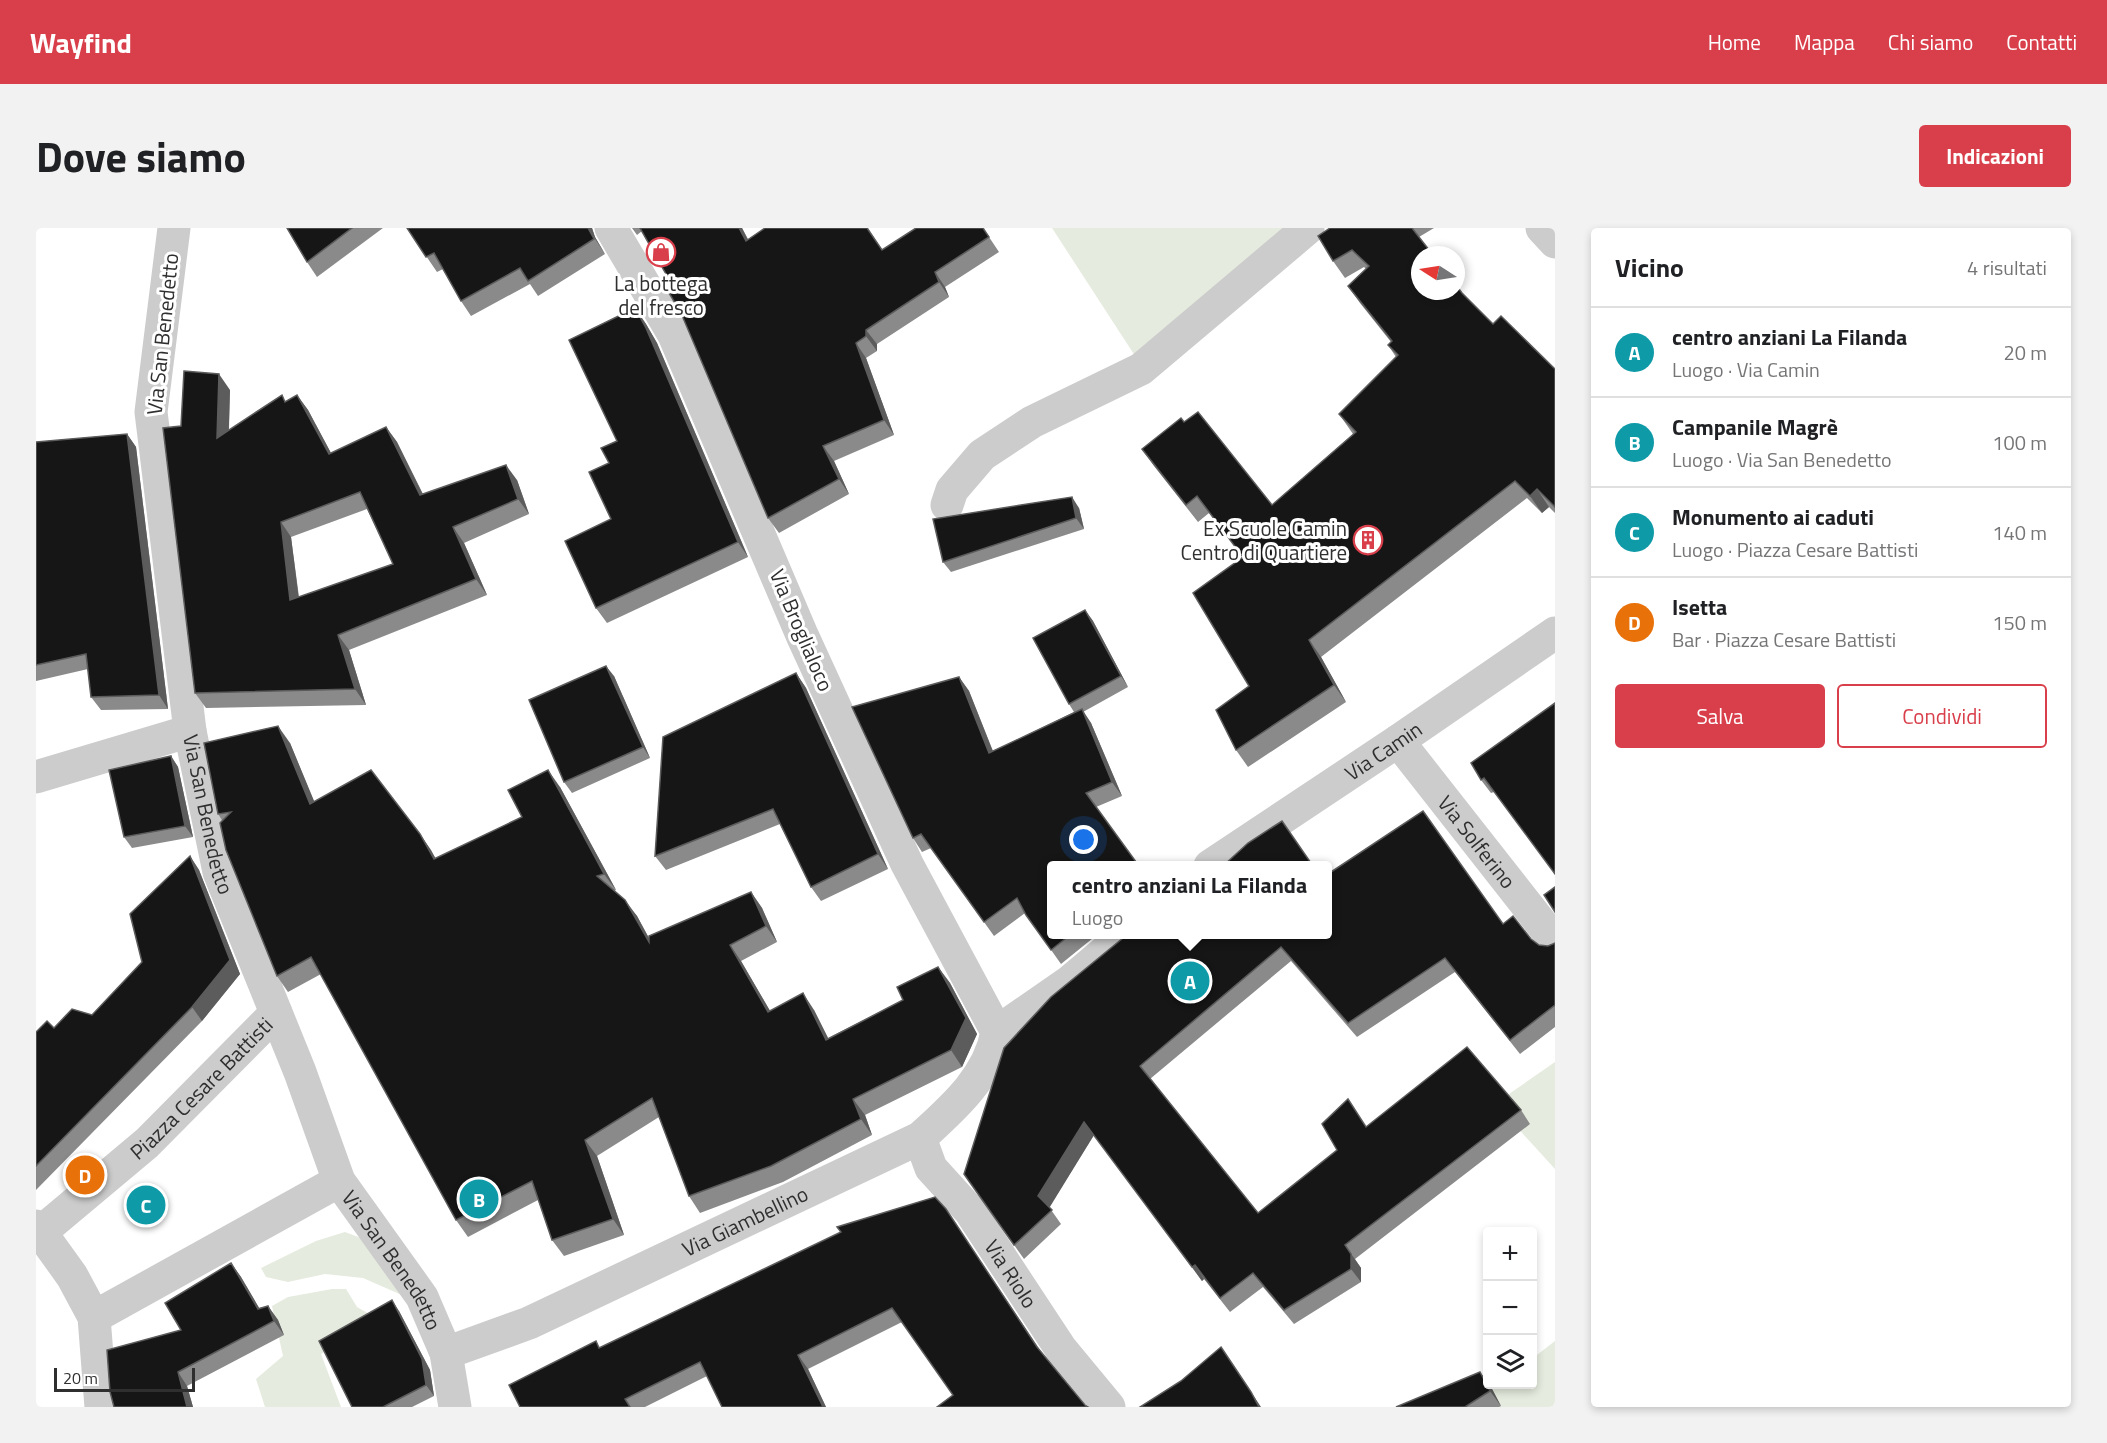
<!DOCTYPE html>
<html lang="it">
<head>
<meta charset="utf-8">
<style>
	body { margin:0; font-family:"Titillium Web",sans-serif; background:#f2f2f2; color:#202124 }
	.controls { position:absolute; right:18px; bottom:18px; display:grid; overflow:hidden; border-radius:6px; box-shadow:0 3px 9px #0003 }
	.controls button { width:54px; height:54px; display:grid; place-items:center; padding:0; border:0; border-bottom:2px solid #e0e0e0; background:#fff; color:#202124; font:30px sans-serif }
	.compass { position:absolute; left:1375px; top:18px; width:54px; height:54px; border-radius:50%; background:#fff; box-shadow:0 3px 9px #0003; rotate:282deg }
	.scale { position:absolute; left:18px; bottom:15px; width:141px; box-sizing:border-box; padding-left:6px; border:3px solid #2f2f2f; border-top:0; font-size:16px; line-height:21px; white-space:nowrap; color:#2f2f2f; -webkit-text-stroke:4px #fff; paint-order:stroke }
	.you { position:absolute; left:1048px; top:612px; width:21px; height:21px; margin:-15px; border:4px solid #fff; border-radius:50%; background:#1a73e8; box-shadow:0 0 0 9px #1a73e833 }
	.badge { display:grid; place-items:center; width:39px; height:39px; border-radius:50%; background:#d93f4b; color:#fff; font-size:20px; font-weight:700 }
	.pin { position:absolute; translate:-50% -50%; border:3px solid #fff; box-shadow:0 2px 6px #0006 }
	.popup { position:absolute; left:1011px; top:633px; width:285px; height:78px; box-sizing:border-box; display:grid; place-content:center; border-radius:6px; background:#fff; filter:drop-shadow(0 2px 4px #0005); font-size:20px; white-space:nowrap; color:#757577 }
	.popup b { font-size:22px; color:#202124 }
	.popup::after { content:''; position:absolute; left:50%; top:100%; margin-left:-12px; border:12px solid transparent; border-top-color:#fff }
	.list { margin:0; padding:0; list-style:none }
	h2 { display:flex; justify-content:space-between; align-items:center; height:78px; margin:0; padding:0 24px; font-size:26px }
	h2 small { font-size:20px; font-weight:400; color:#757577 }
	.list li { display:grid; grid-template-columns:39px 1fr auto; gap:18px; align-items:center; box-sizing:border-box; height:90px; padding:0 24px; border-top:2px solid #e0e0e0 }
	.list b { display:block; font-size:22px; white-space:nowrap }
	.list p { margin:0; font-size:20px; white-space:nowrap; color:#757577 }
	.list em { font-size:20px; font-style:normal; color:#757577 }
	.actions { display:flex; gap:12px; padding:18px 24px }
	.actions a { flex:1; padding:14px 0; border:2px solid #d93f4b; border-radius:6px; text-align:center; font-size:21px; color:#d93f4b }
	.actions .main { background:#d93f4b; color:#fff }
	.icon { flex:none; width:33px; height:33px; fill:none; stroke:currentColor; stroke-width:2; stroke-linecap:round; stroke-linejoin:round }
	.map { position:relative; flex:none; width:1519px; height:1179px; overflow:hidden; border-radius:6px }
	header { display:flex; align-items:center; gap:36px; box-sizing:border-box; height:84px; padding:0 30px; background:#d93f4b; color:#fff }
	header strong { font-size:28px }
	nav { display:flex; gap:33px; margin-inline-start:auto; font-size:21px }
	.intro { display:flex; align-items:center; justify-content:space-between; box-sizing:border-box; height:144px; padding:0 36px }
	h1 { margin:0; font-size:42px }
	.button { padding:15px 27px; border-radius:6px; background:#d93f4b; color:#fff; font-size:21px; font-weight:700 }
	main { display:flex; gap:36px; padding:0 36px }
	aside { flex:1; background:#fff; border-radius:6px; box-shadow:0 3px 9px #0003 }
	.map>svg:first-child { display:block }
</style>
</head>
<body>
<header>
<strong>Wayfind</strong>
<nav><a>Home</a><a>Mappa</a><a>Chi siamo</a><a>Contatti</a></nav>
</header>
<div class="intro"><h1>Dove siamo</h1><a class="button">Indicazioni</a></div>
<main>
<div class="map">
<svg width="1519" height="1179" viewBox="0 0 1519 1179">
	<rect width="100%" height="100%" fill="#fff"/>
	<!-- green -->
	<g fill="#e5ebde">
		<path d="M1016 0H1257L1103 134Z"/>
		<path d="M1519 834V941L1476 894 1487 886 1473 866Z"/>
		<path d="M309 1004 330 1012 375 1071 327 1050 289 1046 252 1054 230 1049 225 1040 280 1013Z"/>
		<path d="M296 1061H310L321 1079 342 1091 285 1126 305 1179H229L220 1151 247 1128 236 1078 252 1069Z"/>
		<path d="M1519 1113V1179H1434L1463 1157 1496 1156 1497 1130Z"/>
	</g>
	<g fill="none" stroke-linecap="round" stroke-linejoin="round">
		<!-- minor -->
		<g stroke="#ccc" stroke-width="33">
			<path d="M1506 0 1519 14"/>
			<path d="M911 277 916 262 946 227 996 194 1105 141 1272 0"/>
			<path id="s1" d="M1362 513 1519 713"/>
			<path d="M0 549 154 503"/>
			<path id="s2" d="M1174 638 1362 513 1519 405"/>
			<path d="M961 804 1033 754 1090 706"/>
			<path d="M0 998 36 1048 58 1089 65 1179"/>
			<path id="s3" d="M6 1003 111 915 240 785"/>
			<path d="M58 1089 303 953"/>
		</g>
		<!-- tertiary -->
		<g stroke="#ccc" stroke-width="33">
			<path id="s4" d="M138 0 115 184 154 503 183 644 264 844 303 953 386 1069 410 1125 419 1179"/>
			<path id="s5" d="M884 910 895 940 934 983 1025 1121 1073 1179"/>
			<path id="s6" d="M410 1125 493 1095 884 910C917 880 953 849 961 804L871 636 766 407 638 107 575 0"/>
		</g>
	</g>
	<!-- wall -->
	<g fill="#8a8a8a" fill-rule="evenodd">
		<path d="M251 0H347L281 49 271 34Z"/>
		<path d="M371 0H556L559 9 569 26 502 68 494 56 435 88 425 73 407 41 401 44Z"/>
		<path d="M596 0H706L712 11 729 0H832L846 22 947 0 963 24 909 59 913 69 841 116V123L830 130 858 207 798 233 813 266 743 305 732 290 639 62 606 3 601 7Z"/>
		<path d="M1294 0H1398L1383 9 1426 65 1457 96 1519 141V285L1513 279 1506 285 1491 270 1285 429 1310 474 1212 539 1200 522 1213 458 1207 329 1173 285 1162 294 1118 238 1106 221 1148 194 1236 277 1317 206 1303 186 1360 129 1352 117 1355 114 1324 75 1312 58 1330 41 1328 39 1309 50 1297 33Z"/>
		<path d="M599 80 610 96 621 115 712 329 571 395 560 380 575 291 573 235 581 213Z"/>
		<path d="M194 162 193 202 250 173 261 167 272 182 295 225 350 199 361 214 387 266 481 252 493 286 428 315 451 367 313 422 330 477 170 480 159 465 145 198ZM331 281 357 336 263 369 255 309Z"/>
		<path d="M91 206 100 219 132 481 65 482 55 469 52 441 0 453V214Z"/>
		<path d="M1043 280 1048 301 915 344 907 334Z"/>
		<path d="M1049 382 1057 393 1092 459 1047 484 1055 495 1086 568 1060 579 1016 706H1062L1025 736 989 685 958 708 895 620 886 624 877 610 923 449 933 463 957 523 1038 484 1033 476Z"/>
		<path d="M760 445 770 460 852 641 785 673 775 659 744 596 630 642 619 628Z"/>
		<path d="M578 448 614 530 536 565 528 554Z"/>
		<path d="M1519 475 1458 564 1455 565 1445 552Z"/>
		<path d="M254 515 278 574 384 606 400 631 486 589 524 559 580 662 578 663 601 688 613 710 715 664 726 680 741 714 705 733 734 783 778 782 792 810 867 772 902 739 914 755 941 806 926 839 829 887 836 907 747 954 664 985 653 968 623 889 561 928 588 1007 528 1028 516 1012 502 972 432 1009 420 992 285 746 252 764 241 748 186 592 182 586Z"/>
		<path d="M135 528 142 539 157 609 96 620 88 609Z"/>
		<path d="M154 628 163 642 204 746 166 793 0 962V804L18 800 56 787 106 734Z"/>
		<path d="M1467 696 1495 711 1503 717 1512 718 1519 715V799L1484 826 1419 744 1321 809 1255 733 1114 851 1222 985 1331 899 1485 882 1494 896 1319 1031 1325 1040V1054L1258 1096 1227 1059 1194 1084 1168 1051 1166 1053 1058 907 1013 979 1025 996 988 1031 928 946 1092 706Z"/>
		<path d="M919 995 1004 1122 1049 1177 917 1167 866 1094 772 1141 790 1179H686L671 1148 609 1179H484L560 1113 564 1120Z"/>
		<path d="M195 1035 205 1049 223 1080 232 1078 242 1092 248 1107 151 1158 157 1179H78L145 1102Z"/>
		<path d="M363 1083 394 1142 398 1168 376 1179H316Z"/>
		<path d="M1444 1144 1452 1155V1156L1455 1159 1465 1178 1463 1179H1360Z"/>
	</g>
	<!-- shaded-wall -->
	<g fill="#5c5c5c">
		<path d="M552 0H556L559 9 569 26Z"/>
		<path d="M703 0H706L720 28 710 13Z"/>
		<path d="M899 44 909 59 913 69 903 54Z"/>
		<path d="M599 80 610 96 621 115 712 329 702 314Z"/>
		<path d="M830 102 841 116V123L830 108Z"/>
		<path d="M820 115 830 130 858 207 848 192Z"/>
		<path d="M183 146 194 162 192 225 181 210Z"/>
		<path d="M261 167 272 182 304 242 293 226Z"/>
		<path d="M350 199 361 214 395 283 384 267Z"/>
		<path d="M91 206 100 219 132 481 123 467Z"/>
		<path d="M787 218 798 233 813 266 803 251Z"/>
		<path d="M470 237 481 252 493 286 482 271Z"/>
		<path d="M1501 261 1513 279 1506 285 1494 268Z"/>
		<path d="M1036 269 1043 280 1048 301 1040 290Z"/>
		<path d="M245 294 255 309 265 388 254 372Z"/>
		<path d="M417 299 428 315 451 367 440 351Z"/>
		<path d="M1049 382 1057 393 1092 459 1085 448Z"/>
		<path d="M302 407 313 422 330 477 319 461Z"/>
		<path d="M1273 412 1285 429 1310 474 1298 457Z"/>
		<path d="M570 438 578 448 614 530 607 519Z"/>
		<path d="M760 445 770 460 852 641 842 626Z"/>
		<path d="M923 449 933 463 963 539 953 525Z"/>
		<path d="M1046 481 1055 495 1086 568 1076 554Z"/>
		<path d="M242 498 254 515 286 592 274 576Z"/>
		<path d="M135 528 142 539 157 609 149 598Z"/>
		<path d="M512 542 524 559 580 662 568 646Z"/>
		<path d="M384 606 395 622 409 648 398 631Z"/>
		<path d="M154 628 163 642 204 746 166 793 156 779Z"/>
		<path d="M715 664 726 680 741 714 730 698Z"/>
		<path d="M589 672 601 688 624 731 613 714Z"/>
		<path d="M694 717 705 733 744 800 732 784Z"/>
		<path d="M902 739 914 755 941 806 926 839 915 822Z"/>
		<path d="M767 765 778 782 801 828 790 812Z"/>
		<path d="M817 871 829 887 836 907 825 891Z"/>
		<path d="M1048 894 1058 907 1012 982 1002 968Z"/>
		<path d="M549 912 561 928 588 1007 577 991Z"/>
		<path d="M1309 1017 1325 1040V1054L1315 1041Z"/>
		<path d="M195 1035 205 1049 232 1095 222 1081Z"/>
		<path d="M1159 1037 1168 1051 1166 1053 1156 1039Z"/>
		<path d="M356 1072 363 1083 394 1142 398 1168 390 1157Z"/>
		<path d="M232 1078 242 1092 248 1107 238 1093Z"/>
		<path d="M1185 1119 1225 1179H1223Z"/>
		<path d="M762 1127 772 1141 790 1179H787Z"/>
		<path d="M142 1144 151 1158 157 1179H151Z"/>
		<path d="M1444 1144 1452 1155V1156H1453L1455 1159 1465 1178 1454 1163Z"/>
	</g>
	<!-- building -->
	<g fill="#161616" stroke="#5c5c5c" stroke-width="1.5" fill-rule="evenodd">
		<path d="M251 0H316L271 34Z"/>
		<path d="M371 0H552L558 11 492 53 484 40 425 73 398 25 390 29Z"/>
		<path d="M604 0H703L710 13 729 0H831L846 22 880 0H947L953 9 899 44 903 54 830 102V108L820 115 848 192 787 218 803 251 732 290 645 85 633 65 639 62Z"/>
		<path d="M1294 0H1376L1397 27H1384V63H1420V57L1426 65 1457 96 1465 88 1519 141V279L1501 261 1494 268 1479 253 1273 412 1298 457 1200 522 1180 482 1213 458 1157 365 1207 329 1161 268 1150 277 1106 221 1145 190 1148 194 1162 184 1236 277 1320 204 1303 186 1362 127 1352 117 1356 113 1312 58 1333 38 1316 22 1297 33 1282 8Z"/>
		<path d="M599 80 610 100 702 314 560 380 529 313 575 291 553 244 573 235 565 220 581 213 533 112Z"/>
		<path d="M148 143 183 146 181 210 246 167 249 174 261 167 293 226 350 199 384 267 470 237 482 271 417 299 440 351 302 407 319 461 159 465 127 200 145 198ZM324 264 357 336 254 372 245 294Z"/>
		<path d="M91 206 123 467 55 469 50 426 0 437V214Z"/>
		<path d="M1036 269 1040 290 907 334 897 291Z"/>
		<path d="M1049 382 1085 448 1033 476 997 410Z"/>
		<path d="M570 438 607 519 528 554 493 472Z"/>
		<path d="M760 445 842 626 775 659 737 581 619 628 627 509Z"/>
		<path d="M923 449 953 525 1046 481 1076 554 1050 565 1103 638H1016V706H1035L1015 722 990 687 981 670 948 694 885 606 877 610 816 479Z"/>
		<path d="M1519 475V646L1448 550 1445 552 1435 535Z"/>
		<path d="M242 498 274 576 335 542 384 606 398 631 486 589 472 562 512 542 568 646 561 648 589 672 613 714V708L715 664 730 698 694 717 732 784 767 765 790 812 867 772 861 759 902 739 930 790 915 822 817 871 825 891 735 938 653 968 616 870 549 912 577 991 516 1012 496 953 420 992 275 729 241 748 190 622 184 595 195 584 182 586 168 515Z"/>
		<path d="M135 528 149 598 88 609 73 542Z"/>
		<path d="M1387 583 1467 696 1477 688 1495 711 1503 717 1512 718 1519 715V777L1474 812 1409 730 1312 795 1245 719 1104 838 1222 985 1301 922 1286 896 1312 871 1330 899 1431 819 1485 882 1309 1017 1315 1026V1041L1248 1082 1217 1045 1184 1070 1159 1037 1156 1039 1048 894 1002 968 1016 982 978 1017 928 946 968 820 1015 769 1092 706H1292V646Z"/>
		<path d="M1246 593 1277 638H1187L1212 615Z"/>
		<path d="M154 628 194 732 156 779 0 938V804L11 793 18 800 36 781 56 787 106 734 94 686Z"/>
		<path d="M1519 659V684L1508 667Z"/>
		<path d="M899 969 910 981 1001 1119 1049 1177 1052 1179H901L917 1167 856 1080 762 1127 787 1179H686L664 1134 589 1171 594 1179H484L473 1157 560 1113 563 1120 805 1004 801 999Z"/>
		<path d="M195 1035 222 1081 232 1078 238 1093 142 1144 151 1179H78L74 1164 71 1122 145 1102 129 1075Z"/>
		<path d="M356 1072 386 1131 390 1157 347 1179H316L283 1113Z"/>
		<path d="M1185 1119 1215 1164 1223 1179H1104L1145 1153Z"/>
		<path d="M1444 1144 1454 1163 1429 1179H1360Z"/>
	</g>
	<!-- icons -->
	<defs>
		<g id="shop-ring" transform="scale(1.5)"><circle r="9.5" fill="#fff" stroke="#d93f4b" stroke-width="1.5"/><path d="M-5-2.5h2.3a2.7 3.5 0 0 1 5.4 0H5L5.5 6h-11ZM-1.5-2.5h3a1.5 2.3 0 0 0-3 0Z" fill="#d93f4b"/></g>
		<g id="building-ring" transform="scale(1.5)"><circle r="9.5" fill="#fff" stroke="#d93f4b" stroke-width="1.5"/><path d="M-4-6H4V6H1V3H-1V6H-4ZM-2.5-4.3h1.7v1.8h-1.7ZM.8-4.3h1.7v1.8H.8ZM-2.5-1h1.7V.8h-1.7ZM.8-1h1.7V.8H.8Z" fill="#d93f4b"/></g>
	</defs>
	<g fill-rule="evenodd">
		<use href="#shop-ring" x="625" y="24"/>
		<use href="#building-ring" x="1332" y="312"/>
	</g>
	<g text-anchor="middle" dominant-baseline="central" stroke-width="6" stroke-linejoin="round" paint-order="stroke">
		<!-- poi labels -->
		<g font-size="21" fill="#2f2f2f" stroke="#fff">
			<text x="625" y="55">La bottega<tspan x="625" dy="24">del fresco</tspan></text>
			<text x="1311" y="300" text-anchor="end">Ex Scuole Camin<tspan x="1311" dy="24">Centro di Quartiere</tspan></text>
		</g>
		<!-- street labels -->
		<g font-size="21" fill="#2f2f2f" stroke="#fff">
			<text transform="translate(126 106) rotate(-84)">Via San Benedetto</text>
			<text transform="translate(766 402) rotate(67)">Via Broglialoco</text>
			<text stroke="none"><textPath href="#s2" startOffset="208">Via Camin</textPath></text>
			<text stroke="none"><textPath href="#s4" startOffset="592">Via San Benedetto</textPath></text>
			<text stroke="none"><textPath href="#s1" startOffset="128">Via Solferino</textPath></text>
			<text stroke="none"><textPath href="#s3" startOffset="214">Piazza Cesare Battisti</textPath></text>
			<text stroke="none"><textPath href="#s6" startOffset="327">Via Giambellino</textPath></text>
			<text stroke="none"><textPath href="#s4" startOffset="1078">Via San Benedetto</textPath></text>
			<text stroke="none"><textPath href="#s5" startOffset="165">Via Riolo</textPath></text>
		</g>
	</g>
</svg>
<div class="controls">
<button>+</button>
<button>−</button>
<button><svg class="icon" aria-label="layers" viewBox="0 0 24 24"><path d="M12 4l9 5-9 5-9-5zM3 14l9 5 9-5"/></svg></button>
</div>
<svg class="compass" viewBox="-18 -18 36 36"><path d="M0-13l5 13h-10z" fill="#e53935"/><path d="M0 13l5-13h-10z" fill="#757577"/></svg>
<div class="scale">20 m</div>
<div class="you"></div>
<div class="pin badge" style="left:1154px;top:753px;background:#0f9aa8">A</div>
<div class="popup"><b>centro anziani La Filanda</b>Luogo</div>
<div class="pin badge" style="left:443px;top:971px;background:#0f9aa8">B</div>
<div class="pin badge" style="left:110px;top:977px;background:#0f9aa8">C</div>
<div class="pin badge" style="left:49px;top:947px;background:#e8710a">D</div>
</div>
<aside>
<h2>Vicino<small>4 risultati</small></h2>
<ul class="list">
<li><span class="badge" style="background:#0f9aa8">A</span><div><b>centro anziani La Filanda</b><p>Luogo · Via Camin</p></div><em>20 m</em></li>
<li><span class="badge" style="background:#0f9aa8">B</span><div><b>Campanile Magrè</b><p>Luogo · Via San Benedetto</p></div><em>100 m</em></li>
<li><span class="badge" style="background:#0f9aa8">C</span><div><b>Monumento ai caduti</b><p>Luogo · Piazza Cesare Battisti</p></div><em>140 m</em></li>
<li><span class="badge" style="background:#e8710a">D</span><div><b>Isetta</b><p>Bar · Piazza Cesare Battisti</p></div><em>150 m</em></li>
</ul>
<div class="actions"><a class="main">Salva</a><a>Condividi</a></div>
</aside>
</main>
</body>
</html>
